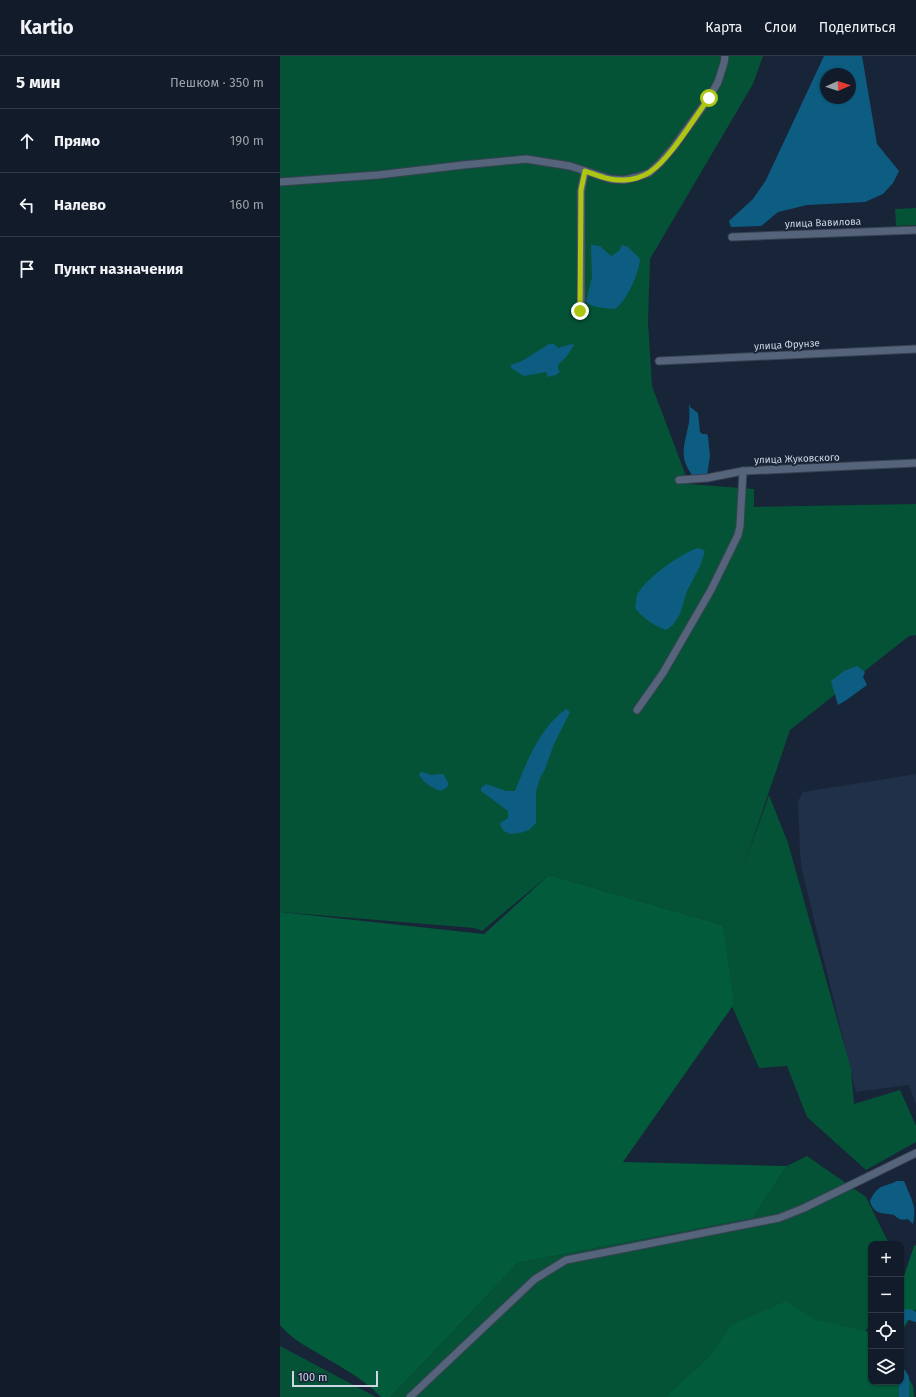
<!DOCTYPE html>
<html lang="ru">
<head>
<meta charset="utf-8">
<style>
	body { margin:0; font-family:"Fira Sans",sans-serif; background:#1b2432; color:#f1f3f6 }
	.controls { position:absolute; right:12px; bottom:12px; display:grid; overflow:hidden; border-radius:8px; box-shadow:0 1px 3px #0004 }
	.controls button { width:36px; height:36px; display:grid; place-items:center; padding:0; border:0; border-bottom:1px solid #313947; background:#121b2a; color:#f1f3f6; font:20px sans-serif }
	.compass { position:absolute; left:540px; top:12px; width:36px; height:36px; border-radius:50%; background:#121b2a; box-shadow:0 1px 3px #0004; rotate:87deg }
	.scale { position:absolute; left:12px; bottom:10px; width:86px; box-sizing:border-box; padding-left:4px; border:2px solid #ced6e4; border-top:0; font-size:11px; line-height:14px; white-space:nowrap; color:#ced6e4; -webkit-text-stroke:3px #182438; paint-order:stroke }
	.stop { position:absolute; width:12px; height:12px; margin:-9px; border:3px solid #acc611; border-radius:50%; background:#fff }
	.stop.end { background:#acc611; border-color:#fff; box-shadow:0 1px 4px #0008 }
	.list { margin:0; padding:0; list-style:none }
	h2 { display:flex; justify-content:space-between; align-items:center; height:52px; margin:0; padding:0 16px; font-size:17px }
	h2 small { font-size:13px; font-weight:400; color:#9ca1a8 }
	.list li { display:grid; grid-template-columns:26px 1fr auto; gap:12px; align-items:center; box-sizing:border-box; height:64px; padding:0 16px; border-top:1px solid #313947 }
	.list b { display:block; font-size:15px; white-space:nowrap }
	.list em { font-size:13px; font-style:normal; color:#9ca1a8 }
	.icon { flex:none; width:22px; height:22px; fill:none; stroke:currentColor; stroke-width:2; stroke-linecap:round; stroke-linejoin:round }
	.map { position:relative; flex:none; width:636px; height:1341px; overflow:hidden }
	header { display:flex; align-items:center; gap:24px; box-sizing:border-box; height:56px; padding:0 20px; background:#121b2a; border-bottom:1px solid #313947 }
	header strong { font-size:19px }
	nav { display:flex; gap:22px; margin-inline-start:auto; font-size:14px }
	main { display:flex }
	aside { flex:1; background:#121b2a }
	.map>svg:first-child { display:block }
</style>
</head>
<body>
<header>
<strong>Kartio</strong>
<nav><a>Карта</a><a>Слои</a><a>Поделиться</a></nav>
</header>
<main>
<aside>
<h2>5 мин<small>Пешком · 350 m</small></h2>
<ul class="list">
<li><svg class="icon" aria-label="ahead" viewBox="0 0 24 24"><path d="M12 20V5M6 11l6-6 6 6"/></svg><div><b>Прямо</b></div><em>190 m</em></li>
<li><svg class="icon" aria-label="left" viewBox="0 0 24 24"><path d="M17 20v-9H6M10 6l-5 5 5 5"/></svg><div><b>Налево</b></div><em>160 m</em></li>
<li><svg class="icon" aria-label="arrive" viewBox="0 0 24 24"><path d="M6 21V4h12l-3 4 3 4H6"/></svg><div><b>Пункт назначения</b></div></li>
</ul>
</aside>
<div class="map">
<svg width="636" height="1341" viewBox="0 0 636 1341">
	<rect width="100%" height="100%" fill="#182438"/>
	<!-- built -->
	<path fill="#203048" d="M636 718V1049L629 1029 576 1036 522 814 520 796 518 745 523 736Z"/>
	<!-- green -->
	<g fill="#045336">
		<path d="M0 0H483L473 28 370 203 368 266 372 330 409 428 474 433V451L636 448V579L629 580 510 674 462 815 489 739 508 787 571 1013 574 1048 620 1034 636 1070V1086L586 1114 527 1061 507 1010 479 1012 452 950 443 869 269 819 202 875 194 872 0 856Z"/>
		<path d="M636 152V169L616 170 615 153Z"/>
		<path d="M527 1100 586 1141 609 1188H591V1267L583 1279 416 1341H111L238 1207 473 1162 507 1110Z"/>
		<path d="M0 1290 96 1341H0Z"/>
	</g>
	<!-- forest -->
	<g fill="#025b3b">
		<path d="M269 819 443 869 454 948 343 1106 507 1110 473 1162 238 1207 111 1341H101C81 1320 53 1307 29 1292 19 1286 7 1278 0 1269V856L204 878Z"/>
		<path d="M636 1189V1253L622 1275 621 1282V1229L634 1190Z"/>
		<path d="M506 1245 536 1264 590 1276 591 1274V1326H621V1308L633 1330 634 1341H386L428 1302 452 1269Z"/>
	</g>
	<!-- water -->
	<g fill="#0d5d82" fill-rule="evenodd">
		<path d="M544 0H582L597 88 619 115 613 127 603 138 585 146 527 149 498 156 481 170 451 171 449 165 473 143 486 124ZM546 18H570V42H546Z"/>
		<path d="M311 189 320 190 331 200 339 195 342 189 348 191 360 203C359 217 347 245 335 253 326 252 313 252 306 246L312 221Z"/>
		<path d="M269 288H274L278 292 292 288 294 289 287 300 278 309V313L280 316 276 319 268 321 266 316 244 320 231 312V309L242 305Z"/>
		<path d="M409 347 410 351 418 357 420 376 422 378H427L428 381 430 400 427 419 423 420 412 419C398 399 405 389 409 366 410 360 409 353 409 347Z"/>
		<path d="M418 492 425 495 420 510 407 535 400 558 393 569 386 574C373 569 364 563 355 552 356 548 356 543 357 539 365 523 401 497 418 492Z"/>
		<path d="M577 610 585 616 583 621 587 629 565 645 558 649 551 625 564 615Z"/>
		<path d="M286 653 290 656 274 688 265 713 260 722 256 736V767L249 774 240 777 230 778 224 775 221 771 220 767 228 762V755L201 735V732L206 728 226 735H235C247 705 259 673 286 653Z"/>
		<path d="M142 716 146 717 150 719 163 718 169 728 166 732 161 735C152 732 144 727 139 719L140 717Z"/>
		<path d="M617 1125H624C626 1129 627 1133 629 1137 634 1148 636 1155 633 1168L628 1163C622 1165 618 1163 614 1159 603 1156 594 1160 590 1145 598 1128 602 1132 617 1125Z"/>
	</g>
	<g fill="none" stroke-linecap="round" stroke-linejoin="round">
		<!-- river -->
		<g stroke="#0d5d82" stroke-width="10">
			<path d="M621 1265 622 1261 628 1258 636 1261"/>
			<path d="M621 1317 624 1322V1341"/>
		</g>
		<!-- minor casing -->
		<g stroke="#384151" stroke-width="9">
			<g id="minor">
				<path d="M0 126 98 119 183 109 246 103 290 110 330 123 344 124 357 121 369 117 380 107 393 92 429 42 438 26 444 7 445 0"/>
				<path d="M452 181 636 174"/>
				<path d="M301 255V135L305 115"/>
				<path d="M379 305 636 293"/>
				<path d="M399 424 427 422 463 415 636 407"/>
				<path d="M357 654 383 617 431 534 458 479 460 470 463 415"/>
				<path d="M130 1341 255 1223 286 1204 499 1162 524 1152 636 1097"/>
			</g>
		</g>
		<!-- minor -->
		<use href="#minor" stroke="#55647b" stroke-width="7"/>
	</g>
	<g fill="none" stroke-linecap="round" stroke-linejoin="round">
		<!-- route -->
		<path stroke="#acc611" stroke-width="5" d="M300 255 301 134 305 115C317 119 330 125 344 124 352 124 363 121 370 116 390 103 414 62 429 42"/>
	</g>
	<g text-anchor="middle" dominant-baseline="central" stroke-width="4" stroke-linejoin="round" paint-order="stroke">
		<!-- street labels -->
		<g font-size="10" fill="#ced6e4" stroke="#182438">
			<text transform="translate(543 167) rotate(-2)">улица Вавилова</text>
			<text transform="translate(507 289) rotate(-3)">улица Фрунзе</text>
			<text transform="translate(517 403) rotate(-2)">улица Жуковского</text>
		</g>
	</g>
</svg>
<div class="controls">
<button>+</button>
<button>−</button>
<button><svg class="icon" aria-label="locate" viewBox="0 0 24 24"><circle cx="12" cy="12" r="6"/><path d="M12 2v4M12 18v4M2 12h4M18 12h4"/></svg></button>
<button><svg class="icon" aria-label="layers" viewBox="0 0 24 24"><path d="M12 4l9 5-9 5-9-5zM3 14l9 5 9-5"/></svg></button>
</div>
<svg class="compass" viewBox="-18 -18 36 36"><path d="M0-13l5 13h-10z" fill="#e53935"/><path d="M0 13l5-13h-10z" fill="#9ca1a8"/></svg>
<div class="scale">100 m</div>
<div class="stop" style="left:429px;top:42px"></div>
<div class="stop end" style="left:300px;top:255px"></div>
</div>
</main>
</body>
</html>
